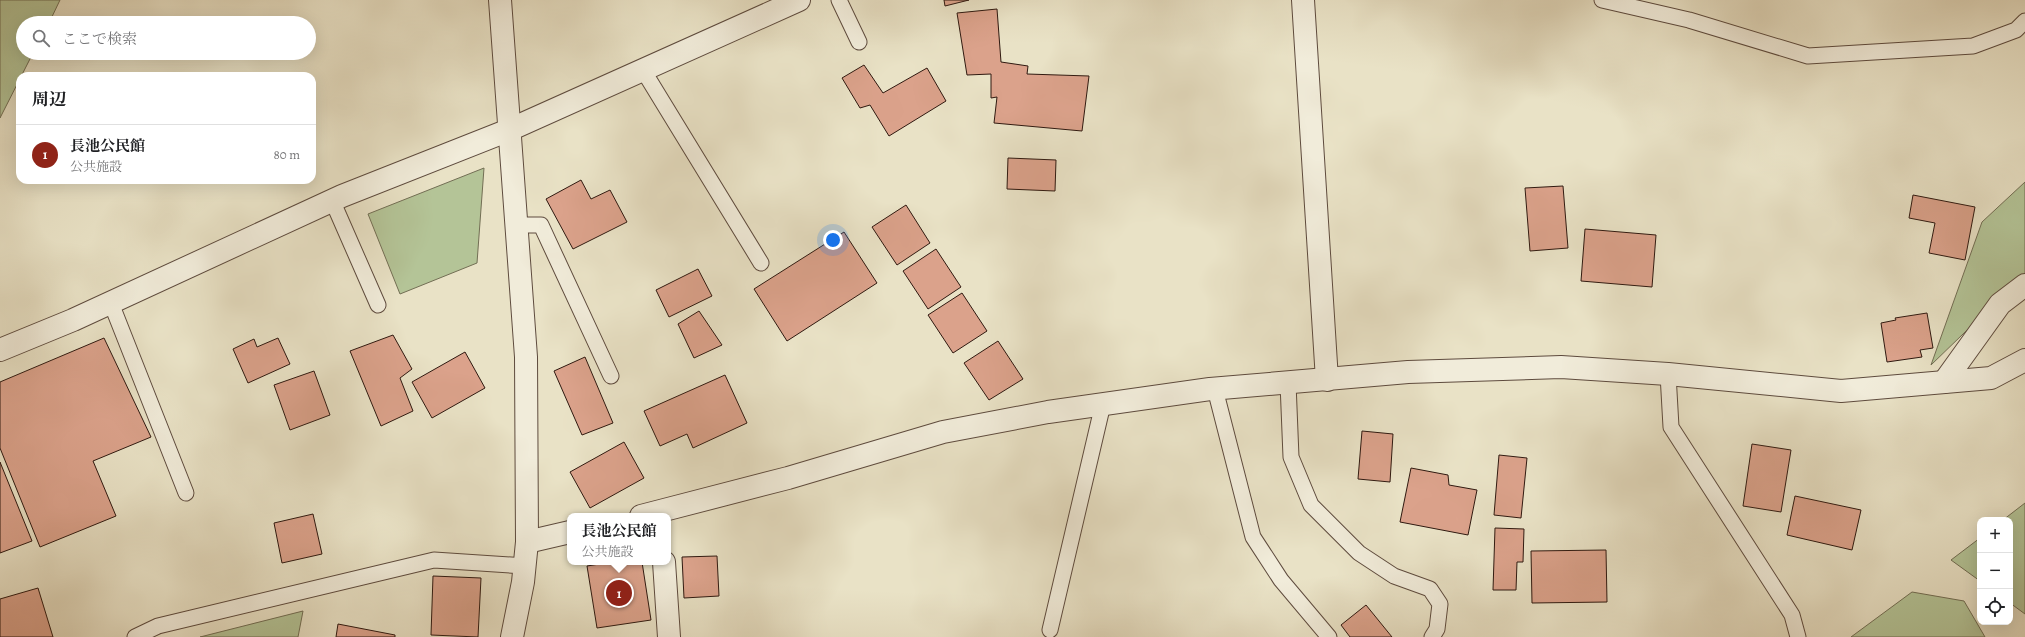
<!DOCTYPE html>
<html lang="ja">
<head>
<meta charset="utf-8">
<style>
	body { margin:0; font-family:Alegreya,"Noto Serif JP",serif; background:#f6f6f6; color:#202124 }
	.controls { position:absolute; right:12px; bottom:12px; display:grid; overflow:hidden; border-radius:8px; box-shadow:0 4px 16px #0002 }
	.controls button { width:36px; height:36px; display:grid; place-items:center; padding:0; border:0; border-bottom:1px solid #e0e0e0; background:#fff; color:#202124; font:20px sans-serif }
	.you { position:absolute; left:833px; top:240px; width:14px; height:14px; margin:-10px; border:3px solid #fff; border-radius:50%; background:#1a73e8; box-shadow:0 0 0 6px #1a73e833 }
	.badge { display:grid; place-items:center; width:26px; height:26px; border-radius:50%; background:#8f2418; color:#fff; font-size:13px; font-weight:700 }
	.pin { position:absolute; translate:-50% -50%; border:2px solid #fff; box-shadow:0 1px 4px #0006 }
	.popup { position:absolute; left:567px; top:513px; width:104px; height:52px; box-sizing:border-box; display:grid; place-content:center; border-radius:8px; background:#fff; filter:drop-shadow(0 1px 3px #0005); font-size:13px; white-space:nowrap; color:#757577 }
	.popup b { font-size:15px; color:#202124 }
	.popup::after { content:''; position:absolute; left:50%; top:100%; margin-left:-8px; border:8px solid transparent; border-top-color:#fff }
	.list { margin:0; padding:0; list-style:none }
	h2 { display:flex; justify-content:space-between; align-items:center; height:52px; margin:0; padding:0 16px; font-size:17px }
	h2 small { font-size:13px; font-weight:400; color:#757577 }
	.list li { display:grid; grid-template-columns:26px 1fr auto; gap:12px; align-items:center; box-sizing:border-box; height:60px; padding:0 16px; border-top:1px solid #e0e0e0 }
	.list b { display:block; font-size:15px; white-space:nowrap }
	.list p { margin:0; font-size:13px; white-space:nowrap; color:#757577 }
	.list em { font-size:13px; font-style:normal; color:#757577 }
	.icon { flex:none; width:22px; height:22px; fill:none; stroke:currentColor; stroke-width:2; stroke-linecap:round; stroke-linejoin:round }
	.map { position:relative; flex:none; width:2025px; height:637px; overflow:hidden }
	.search { position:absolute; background:#fff; box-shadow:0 4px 16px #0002; left:16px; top:16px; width:300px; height:44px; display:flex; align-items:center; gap:10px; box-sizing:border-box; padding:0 14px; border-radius:22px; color:#757577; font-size:15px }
	.panel { position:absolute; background:#fff; box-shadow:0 4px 16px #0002; left:16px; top:72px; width:300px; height:112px; border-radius:12px }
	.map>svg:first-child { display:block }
</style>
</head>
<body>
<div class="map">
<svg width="2025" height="637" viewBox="0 0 2025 637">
	<rect width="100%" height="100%" fill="#e9e2c6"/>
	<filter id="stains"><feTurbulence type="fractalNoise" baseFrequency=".005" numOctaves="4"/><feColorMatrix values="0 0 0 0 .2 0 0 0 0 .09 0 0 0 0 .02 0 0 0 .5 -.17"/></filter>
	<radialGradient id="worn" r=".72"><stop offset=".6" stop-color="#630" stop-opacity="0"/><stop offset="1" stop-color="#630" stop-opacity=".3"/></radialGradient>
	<!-- green -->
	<g fill="#b4c497" stroke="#726e54">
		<path d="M0 0H60L49 23H23V53H33L0 118Z"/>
		<path d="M484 168 477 263 400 294 368 214Z"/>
		<path d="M2025 182V274L1931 365 1982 222Z"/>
		<path d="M2025 503V614L2010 603V520H2003Z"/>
		<path d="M1980 538V581L1951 560Z"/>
		<path d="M1912 592 1964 601 1985 637H1851Z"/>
		<path d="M303 611 298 637H200Z"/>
	</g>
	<!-- building -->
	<g fill="#dba28b" stroke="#2f1910">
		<path d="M944 0H969L945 6Z"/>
		<path d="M997 9 1001 62 1028 66 1027 74 1089 76 1082 131 994 123 997 97 991 98V74L967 75 957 13Z"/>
		<path d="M864 65 883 93 927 68 946 101 889 136 870 105 860 108 842 78Z"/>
		<path d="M1008 158 1056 160 1055 191 1007 189Z"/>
		<path d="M581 180 591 199 610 190 627 222 573 249 546 199Z"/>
		<path d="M1563 186 1568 248 1530 251 1525 188Z"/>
		<path d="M1913 195 1975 207 1965 260 1929 253 1935 223 1909 218Z"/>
		<path d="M906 205 930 243 897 265 872 227Z"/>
		<path d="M1585 229 1656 235 1652 287 1581 281Z"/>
		<path d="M844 232 877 283 787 341 754 289Z"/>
		<path d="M936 249 961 287 928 309 903 271Z"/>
		<path d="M698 269 712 296 669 317 656 290Z"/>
		<path d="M962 293 987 331 953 353 928 315Z"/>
		<path d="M699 311 722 345 694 358 678 324Z"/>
		<path d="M1927 313 1933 348 1920 350 1922 357 1887 362 1881 323 1896 320 1895 318Z"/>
		<path d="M393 335 412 369 400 378 413 411 381 426 350 351Z"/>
		<path d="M104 338 151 437 93 461 116 516 40 547 0 448V382Z"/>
		<path d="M278 338 290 364 248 383 233 349 254 339 257 347Z"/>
		<path d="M998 341 1023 379 989 400 964 363Z"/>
		<path d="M465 352 485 388 432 418 412 382Z"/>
		<path d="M585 357 613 423 582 435 554 371Z"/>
		<path d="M314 371 330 415 290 430 274 385Z"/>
		<path d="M725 375 747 423 693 448 687 434 660 446 644 411Z"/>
		<path d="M1362 431 1393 434 1390 482 1358 479Z"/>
		<path d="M624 442 644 478 590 508 570 472Z"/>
		<path d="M1752 444 1791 450 1781 512 1743 506Z"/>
		<path d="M1499 455 1527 458 1521 518 1494 515Z"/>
		<path d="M0 462 32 541 0 553Z"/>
		<path d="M1411 468 1448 475 1449 485 1477 490 1468 535 1400 522Z"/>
		<path d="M1795 496 1861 510 1852 550 1787 535Z"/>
		<path d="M313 514 322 554 282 563 274 523Z"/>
		<path d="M1495 528 1524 529 1523 562H1517L1516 590H1493Z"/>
		<path d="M1606 550 1607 602 1532 603 1531 551Z"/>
		<path d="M717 556 719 596 684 598 682 557Z"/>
		<path d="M612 562H642L651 620 597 628 587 566Z"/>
		<path d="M433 576 481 578 478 637 431 635Z"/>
		<path d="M38 588 53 637H0V599Z"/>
		<path d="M1366 605 1392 637H1350L1341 625Z"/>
		<path d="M338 624 395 635V637H336Z"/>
	</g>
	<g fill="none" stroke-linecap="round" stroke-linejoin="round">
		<!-- service casing -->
		<g stroke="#5e4b3e" stroke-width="17">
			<g id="service">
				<path d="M839 0 859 42"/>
				<path d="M1602 0 1689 20 1808 56 1973 46 2016 30 2025 21"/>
				<path d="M643 70 761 263"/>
				<path d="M332 200 378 305"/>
				<path d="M515 225H541L611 376"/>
				<path d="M111 303 186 493"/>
				<path d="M1668 374 1671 427 1792 615 1798 637"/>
				<path d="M1288 383 1291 457 1311 505 1359 553 1394 576 1430 589 1440 604 1437 629 1432 637"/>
				<path d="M1215 389 1253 537 1281 580 1329 637"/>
				<path d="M1050 630 1103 404"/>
				<path d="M135 637 158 626 434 560 525 566"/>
			</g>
		</g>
		<!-- minor casing -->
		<g stroke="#5e4b3e" stroke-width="24">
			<g id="minor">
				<path d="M1303 0 1327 380"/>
				<path d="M0 350 73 320 342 196 509 130 799 0"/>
				<path d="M1944 382 2000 304 2025 285"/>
				<path d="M664 562 669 637"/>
			</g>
		</g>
		<!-- tertiary casing -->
		<g stroke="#5e4b3e" stroke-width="24">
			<g id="tertiary">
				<path d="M500 0 526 357 527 542 523 582 512 637"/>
				<path d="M641 516 788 478 943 432 1048 412 1210 389 1408 372 1561 367 1668 374 1841 391 1991 378 2025 360"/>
				<path d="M527 542 570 532"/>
			</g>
		</g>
		<!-- service -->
		<use href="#service" stroke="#f1ecda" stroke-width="15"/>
		<!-- minor -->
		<use href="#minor" stroke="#f1ecda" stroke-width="22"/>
		<!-- tertiary -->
		<use href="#tertiary" stroke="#f1ecda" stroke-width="22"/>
	</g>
	<rect width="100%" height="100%" filter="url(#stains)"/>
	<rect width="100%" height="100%" fill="url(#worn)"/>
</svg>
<div class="controls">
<button>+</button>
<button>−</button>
<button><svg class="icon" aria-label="locate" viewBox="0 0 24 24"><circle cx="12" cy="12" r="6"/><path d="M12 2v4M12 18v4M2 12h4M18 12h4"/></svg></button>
</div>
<div class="you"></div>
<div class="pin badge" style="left:619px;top:593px">1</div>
<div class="popup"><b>長池公民館</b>公共施設</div>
<div class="search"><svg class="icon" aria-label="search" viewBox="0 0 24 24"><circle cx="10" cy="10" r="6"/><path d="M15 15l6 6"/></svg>ここで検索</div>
<section class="panel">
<h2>周辺<small></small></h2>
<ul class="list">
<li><span class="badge">1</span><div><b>長池公民館</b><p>公共施設</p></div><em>80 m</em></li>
</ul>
</section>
</div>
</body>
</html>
